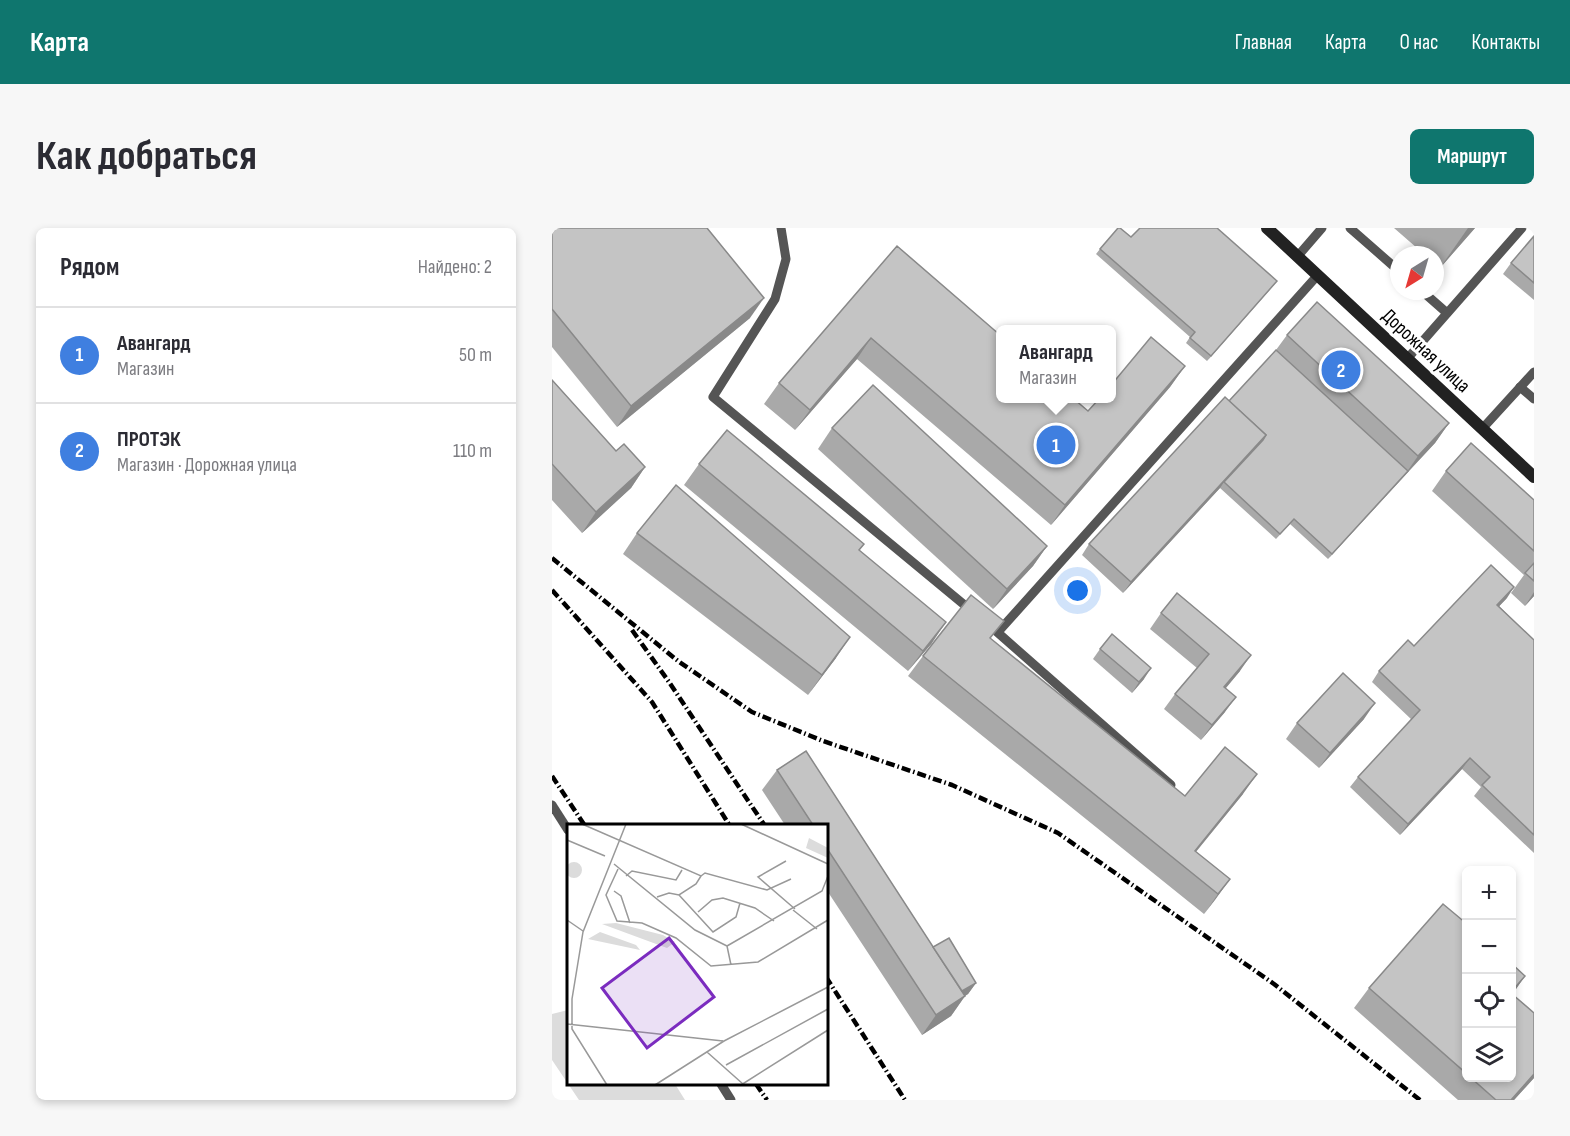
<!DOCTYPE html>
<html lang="ru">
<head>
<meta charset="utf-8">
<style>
	body { margin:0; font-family:"Sofia Sans Condensed",sans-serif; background:#f7f7f7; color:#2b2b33 }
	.controls { position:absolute; right:18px; bottom:18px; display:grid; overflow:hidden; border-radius:9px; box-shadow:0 3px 9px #0003 }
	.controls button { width:54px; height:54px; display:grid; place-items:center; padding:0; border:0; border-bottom:2px solid #e1e1e2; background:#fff; color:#2b2b33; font:30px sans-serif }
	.compass { position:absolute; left:838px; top:18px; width:54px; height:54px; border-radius:50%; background:#fff; box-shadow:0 3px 9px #0003; rotate:217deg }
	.you { position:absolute; left:526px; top:363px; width:21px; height:21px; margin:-15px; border:4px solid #fff; border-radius:50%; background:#1a73e8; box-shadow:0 0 0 9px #1a73e833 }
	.badge { display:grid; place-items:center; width:39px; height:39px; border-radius:50%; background:#0f766e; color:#fff; font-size:20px; font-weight:700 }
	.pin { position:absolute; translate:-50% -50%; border:3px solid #fff; box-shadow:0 2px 6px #0006 }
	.popup { position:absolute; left:444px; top:97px; width:120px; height:78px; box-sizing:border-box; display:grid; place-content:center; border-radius:9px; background:#fff; filter:drop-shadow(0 2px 4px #0005); font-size:20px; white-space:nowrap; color:#7c7c81 }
	.popup b { font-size:22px; color:#2b2b33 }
	.popup::after { content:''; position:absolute; left:50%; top:100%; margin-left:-12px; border:12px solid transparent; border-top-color:#fff }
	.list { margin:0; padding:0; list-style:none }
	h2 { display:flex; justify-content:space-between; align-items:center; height:78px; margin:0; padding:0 24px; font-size:26px }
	h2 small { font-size:20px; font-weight:400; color:#7c7c81 }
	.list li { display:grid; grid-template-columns:39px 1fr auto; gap:18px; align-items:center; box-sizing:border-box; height:96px; padding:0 24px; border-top:2px solid #e1e1e2 }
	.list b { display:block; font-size:22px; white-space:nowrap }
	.list p { margin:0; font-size:20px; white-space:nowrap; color:#7c7c81 }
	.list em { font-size:20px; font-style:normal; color:#7c7c81 }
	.icon { flex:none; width:33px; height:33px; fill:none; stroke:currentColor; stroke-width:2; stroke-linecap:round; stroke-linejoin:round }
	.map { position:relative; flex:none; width:982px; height:872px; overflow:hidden; border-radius:9px }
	header { display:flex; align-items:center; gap:36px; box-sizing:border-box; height:84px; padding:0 30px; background:#0f766e; color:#fff }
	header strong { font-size:28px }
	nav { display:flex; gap:33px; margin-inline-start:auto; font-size:21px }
	.intro { display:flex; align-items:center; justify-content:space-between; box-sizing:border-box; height:144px; padding:0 36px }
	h1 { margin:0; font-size:42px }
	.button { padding:15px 27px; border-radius:9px; background:#0f766e; color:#fff; font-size:21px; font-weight:700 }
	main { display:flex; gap:36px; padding:0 36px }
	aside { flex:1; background:#fff; border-radius:9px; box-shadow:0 3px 9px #0003 }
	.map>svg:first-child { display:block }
</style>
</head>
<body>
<header>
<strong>Карта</strong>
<nav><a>Главная</a><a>Карта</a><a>О нас</a><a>Контакты</a></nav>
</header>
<div class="intro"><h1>Как добраться</h1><a class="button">Маршрут</a></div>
<main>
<aside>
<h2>Рядом<small>Найдено: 2</small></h2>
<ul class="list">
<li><span class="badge" style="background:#3f7fe0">1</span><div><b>Авангард</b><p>Магазин</p></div><em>50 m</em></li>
<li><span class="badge" style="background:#3f7fe0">2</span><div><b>ПРОТЭК</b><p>Магазин · Дорожная улица</p></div><em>110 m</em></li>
</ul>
</aside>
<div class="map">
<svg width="982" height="872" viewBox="0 0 982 872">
	<rect width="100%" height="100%" fill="#fff"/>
	<!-- green -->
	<path fill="#dcdcdc" d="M16 782V856H123L133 872H27L0 832V786Z"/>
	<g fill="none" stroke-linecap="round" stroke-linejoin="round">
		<!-- lane -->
		<g stroke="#555" stroke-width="9">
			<path d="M229 0 234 31 223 71 161 169 421 384"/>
			<path d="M798 0 847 43"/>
			<path d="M745 29 770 0"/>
			<path d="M870 63 895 85"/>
			<path d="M855 131 970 0"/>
			<path d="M968 159 982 171"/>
			<path d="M930 201 982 144"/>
			<path d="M436 396 619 557"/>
			<path d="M446 404 765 48"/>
			<path d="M0 577 16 602"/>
			<path d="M169 856 179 872"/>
		</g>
		<!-- secondary -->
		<path stroke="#222" stroke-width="12" d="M715 0 982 249"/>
		<!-- rail -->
		<g stroke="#000" stroke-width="4.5" stroke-dasharray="9 3 1.5 3" stroke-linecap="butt">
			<path d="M0 330 126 433 200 484 271 513 400 557 506 605 722 756 868 872"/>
			<path d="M0 362 100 474 178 598"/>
			<path d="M80 402 117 454 213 598"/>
			<path d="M0 548 33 598"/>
			<path d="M274 749 353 872"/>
			<path d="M204 856 215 872"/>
		</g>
	</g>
	<!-- wall -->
	<g fill="#a9a9a9">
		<path d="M0 0 198 90 65 199 0 119Z"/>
		<path d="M842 0H923L888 40 883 36V27H873Z"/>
		<path d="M982 8V72L951 46 959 35Z"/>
		<path d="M579 9 725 53 655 133 634 115 638 109 544 26 548 21Z"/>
		<path d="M345 18 536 183 633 138 618 159 499 297 305 131 243 202 212 176 227 155Z"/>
		<path d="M735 107 897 195 883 215 776 331 738 296 724 311 668 260 571 365 530 327 537 316 677 173 724 122Z"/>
		<path d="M0 152 64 223 93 239 79 260 30 305 0 272Z"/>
		<path d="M280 200 495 318 481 338 441 381 266 221Z"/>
		<path d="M147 236 312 316 307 322 380 415 356 443 132 257Z"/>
		<path d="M894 243 982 272V368L973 378 959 365 972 347 880 263Z"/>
		<path d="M85 305 284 430 256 467 71 326Z"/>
		<path d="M955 370 947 378 982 412V625L922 568 929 559 910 541 848 607 798 559 806 549 860 492 820 454 827 443 862 418Z"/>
		<path d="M609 385 688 443 674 460 673 484 649 512 612 481 623 466 645 440 598 401Z"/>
		<path d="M439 411 633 568 691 566 644 624 678 651 652 686 356 448 371 428Z"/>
		<path d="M548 421 592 451 580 465 541 431Z"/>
		<path d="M812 491 767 540 734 511 745 495Z"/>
		<path d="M254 523 381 719 397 710 424 755 416 766 413 768 399 788 370 807 274 661V597H233L210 562 225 542Z"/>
		<path d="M915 696V849H960V736L973 748 960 766 982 785V850L962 872H906L802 780 817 760Z"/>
	</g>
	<!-- shaded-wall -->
	<g fill="#898989">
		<path d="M916 0H923L888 40Z"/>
		<path d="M725 53 721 58 655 133 659 128Z"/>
		<path d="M212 70 198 90 65 199 79 178Z"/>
		<path d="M319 110 305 131 243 202 258 182Z"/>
		<path d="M633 138 618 159 499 297 513 277Z"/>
		<path d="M897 195 883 215 852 248 866 228Z"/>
		<path d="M714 207 672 254 668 260 571 365 579 354Z"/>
		<path d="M93 239 79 260 30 305 44 284Z"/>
		<path d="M856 243 852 248 776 331 780 326Z"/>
		<path d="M495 318 481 338 441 381 455 361Z"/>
		<path d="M962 359 955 370 938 388 945 377Z"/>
		<path d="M982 364V368L973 378Z"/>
		<path d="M394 394 380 415 356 443 371 423Z"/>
		<path d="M298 409 284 430 256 467 270 447Z"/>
		<path d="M699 427 688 443 661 475 672 459Z"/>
		<path d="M599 440 592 451 580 465 587 454Z"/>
		<path d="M684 469 673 484 649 512 660 497Z"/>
		<path d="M823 475 812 491 767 540 778 525Z"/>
		<path d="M918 530 910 541 848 607 856 596Z"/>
		<path d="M705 546 691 566 632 638 643 623Z"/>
		<path d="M678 651 663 672 652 686 666 666Z"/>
		<path d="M973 748 960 767V763Z"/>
		<path d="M424 755 416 766 395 779 402 768Z"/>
		<path d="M413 768 399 788 370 807 384 787Z"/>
		<path d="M982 846V850L962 872H959Z"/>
	</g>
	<!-- building -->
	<g fill="#c4c4c4" stroke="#898989" stroke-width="1.5">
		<path d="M0 0H155L212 70 79 178 0 81Z"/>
		<path d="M566 0H568L579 9 588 0H665L725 53 659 128 638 110 643 104 548 21Z"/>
		<path d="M982 8V55L959 35Z"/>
		<path d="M345 18 448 107V171H522L536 183 547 171H560V156L599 109 633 138 513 277 319 110 258 182 227 155Z"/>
		<path d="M765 74 897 195 866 228 735 107Z"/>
		<path d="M724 122 856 243 780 326 742 291 728 306 672 254 711 212 714 207 677 173Z"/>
		<path d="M0 152 64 223 72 216 93 239 44 284 0 236Z"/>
		<path d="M321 157 495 318 455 361 280 200Z"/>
		<path d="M673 169 714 207 579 354 537 316Z"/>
		<path d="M175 202 312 316 307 322 394 394 371 423 147 236Z"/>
		<path d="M919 215 982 272V323L894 243Z"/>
		<path d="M124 257 298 409 270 447 85 305Z"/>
		<path d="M982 335V353L973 345Z"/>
		<path d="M939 337 962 359 945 377 982 412V607L930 557 938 549 918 530 856 596 806 549 868 482 827 443 856 412 862 418Z"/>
		<path d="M625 365 699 427 672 459 684 469 660 497 623 466 657 426 609 385Z"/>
		<path d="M419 367 452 393 438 410 633 568 673 519 705 546 643 623 678 651 666 666 371 428Z"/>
		<path d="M560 406 599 440 587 454 548 421Z"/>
		<path d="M791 445 823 475 778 525 745 495Z"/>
		<path d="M254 523 413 768 384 787 274 619V597H261L225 542Z"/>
		<path d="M891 676 915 696V846L817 760Z"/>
		<path d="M397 710 424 755 410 763 381 719Z"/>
		<path d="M960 736 973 748 960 763Z"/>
		<path d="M960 766 982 785V846L959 872H944L918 849H960Z"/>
	</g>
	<g text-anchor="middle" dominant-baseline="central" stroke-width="6" stroke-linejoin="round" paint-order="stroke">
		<!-- street labels -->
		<g font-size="20" fill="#000" stroke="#fff">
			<text transform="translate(874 123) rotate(43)">Дорожная улица</text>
		</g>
	</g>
	<!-- overview -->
	<g transform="translate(15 596)">
		<rect width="261" height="261" fill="#fff"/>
		<path d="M242 14 261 24V34L239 24ZM-1 46a8 8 0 1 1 16 0a8 8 0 1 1-16 0ZM49 99 96 111 108 118 100 124 35 100ZM33 108 69 121 73 126 21 115Z" fill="#dcdcdc"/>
		<path fill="none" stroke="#999" stroke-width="1.5" d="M15 0 134 52 138 49 200 66 224 55M174 0 261 40M0 16 38 32M219 37 191 53 228 85M47 40 128 106 160 122M51 45 39 71 50 97 75 99 109 114 144 142 191 138 261 96M59 52 65 47 109 56 115 46M47 67 54 72 63 99M112 71 146 108 169 93 173 79M90 73 102 69 112 71 129 60 134 52M226 86 250 105M131 88 145 76 156 74 188 84 207 97M0 96 16 107M160 122 255 67 261 52M160 122 164 141M0 200 156 217M140 228 176 260M159 241 261 185M40 261 5 205V175L16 108 59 0M88 261 157 217 261 163M174 261 261 206"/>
		<path fill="#7b2cbf" fill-opacity="0.15" stroke="#7b2cbf" stroke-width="3" d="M102 114 147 173 80 224 35 164Z"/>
		<rect width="261" height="261" fill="none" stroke="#000" stroke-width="3"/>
	</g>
</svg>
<div class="controls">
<button>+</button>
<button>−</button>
<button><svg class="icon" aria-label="locate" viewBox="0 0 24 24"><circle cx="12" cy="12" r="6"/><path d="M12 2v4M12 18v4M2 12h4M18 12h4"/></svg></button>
<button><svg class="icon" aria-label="layers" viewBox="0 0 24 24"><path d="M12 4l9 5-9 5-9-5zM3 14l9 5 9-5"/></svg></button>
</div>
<svg class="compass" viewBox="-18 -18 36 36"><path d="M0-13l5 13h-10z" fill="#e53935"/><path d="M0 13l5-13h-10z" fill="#7c7c81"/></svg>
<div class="you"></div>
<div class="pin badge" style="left:504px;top:217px;background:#3f7fe0">1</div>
<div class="popup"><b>Авангард</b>Магазин</div>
<div class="pin badge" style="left:789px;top:142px;background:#3f7fe0">2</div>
</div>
</main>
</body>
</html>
